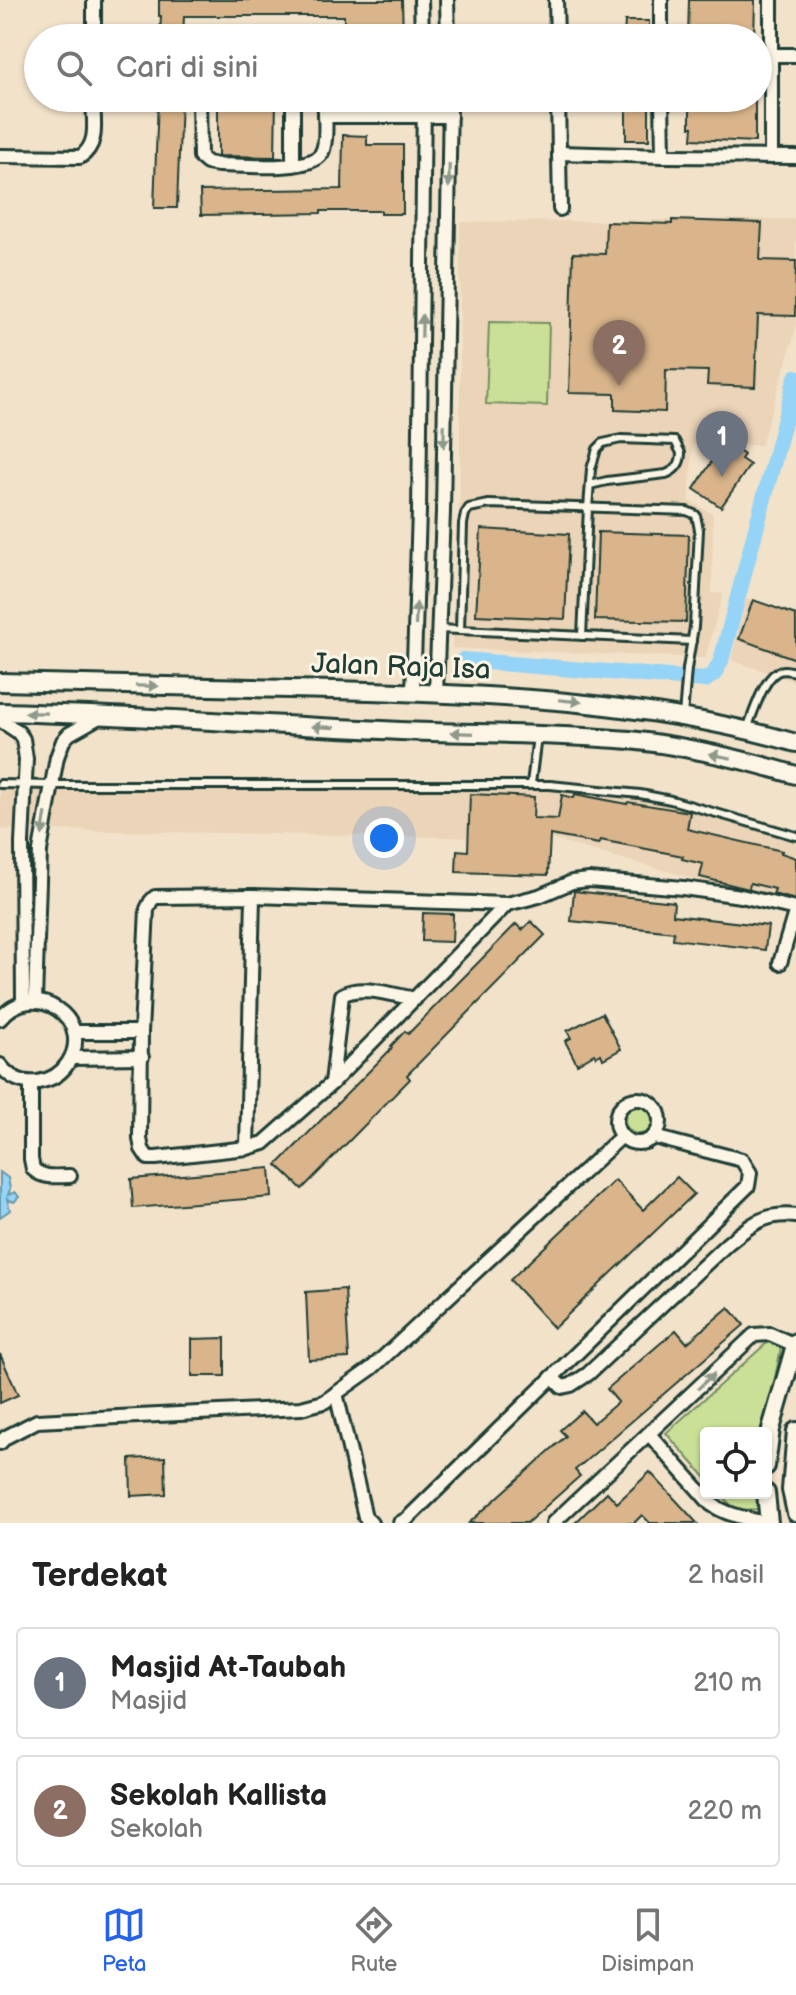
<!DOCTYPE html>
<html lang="id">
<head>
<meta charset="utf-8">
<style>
	body { margin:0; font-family:"Balsamiq Sans",sans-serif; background:#f6f6f6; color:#222 }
	.controls { position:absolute; right:24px; bottom:24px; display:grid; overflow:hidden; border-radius:8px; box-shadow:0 2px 6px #0004 }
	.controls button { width:72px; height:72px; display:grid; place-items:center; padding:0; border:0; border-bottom:2px solid #e0e0e0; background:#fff; color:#222; font:40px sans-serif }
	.you { position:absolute; left:384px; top:838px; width:28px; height:28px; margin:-20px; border:6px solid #fff; border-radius:50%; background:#1a73e8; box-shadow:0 0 0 12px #1a73e833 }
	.badge { display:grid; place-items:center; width:52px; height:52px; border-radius:50%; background:#2563eb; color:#fff; font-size:26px; font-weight:700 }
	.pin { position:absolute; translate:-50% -66px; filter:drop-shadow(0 2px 4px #0008) }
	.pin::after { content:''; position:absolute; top:42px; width:28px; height:24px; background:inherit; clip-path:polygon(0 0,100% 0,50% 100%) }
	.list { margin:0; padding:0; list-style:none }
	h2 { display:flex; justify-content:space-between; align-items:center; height:104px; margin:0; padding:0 32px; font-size:34px }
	h2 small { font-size:26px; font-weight:400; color:#767676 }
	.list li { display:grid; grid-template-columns:52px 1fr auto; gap:24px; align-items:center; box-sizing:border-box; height:112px; margin:0 16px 16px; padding:0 16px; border:2px solid #e0e0e0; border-radius:8px }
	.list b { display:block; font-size:30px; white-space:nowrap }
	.list p { margin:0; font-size:26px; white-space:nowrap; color:#767676 }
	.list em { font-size:26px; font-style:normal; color:#767676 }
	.icon { flex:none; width:44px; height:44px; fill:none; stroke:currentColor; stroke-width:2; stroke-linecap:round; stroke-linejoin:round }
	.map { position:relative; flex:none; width:796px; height:1523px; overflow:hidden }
	.search { position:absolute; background:#fff; box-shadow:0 2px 6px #0004; left:24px; right:24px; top:24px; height:88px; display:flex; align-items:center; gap:20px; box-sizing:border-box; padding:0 28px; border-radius:44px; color:#767676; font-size:30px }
	.sheet { height:360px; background:#fff }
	nav { display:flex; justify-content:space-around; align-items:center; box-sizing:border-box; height:112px; border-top:2px solid #e0e0e0; background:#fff; font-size:22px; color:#767676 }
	nav a { display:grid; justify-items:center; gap:4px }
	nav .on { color:#2563eb }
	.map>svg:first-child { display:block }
</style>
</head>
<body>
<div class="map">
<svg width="796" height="1523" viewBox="0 0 796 1523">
	<rect width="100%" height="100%" fill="#f2e2ca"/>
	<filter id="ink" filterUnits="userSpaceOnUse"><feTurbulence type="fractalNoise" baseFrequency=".0125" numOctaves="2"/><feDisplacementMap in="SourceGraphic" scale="16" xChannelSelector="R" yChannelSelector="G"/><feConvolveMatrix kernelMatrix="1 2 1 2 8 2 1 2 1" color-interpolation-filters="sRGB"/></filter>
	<g filter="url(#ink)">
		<!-- built -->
		<g fill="#ebd4b7">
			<path d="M796 219V329L761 445 693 444 689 501 713 514 712 593 723 594 705 658 452 648 460 494V222Z"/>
			<path d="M746 599 796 615V682L731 660Z"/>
			<path d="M0 784H531L640 794 796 836V907L551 839 0 829Z"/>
		</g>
		<!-- green -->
		<g fill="#cae096" stroke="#748e65" stroke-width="2">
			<path d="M489 322 549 323 547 406 486 404Z"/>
			<circle cx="639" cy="1120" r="14"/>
			<path d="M769 1341 781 1348 764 1433H706V1478L666 1433Z"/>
			<path d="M720 1493H762V1509L735 1510Z"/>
		</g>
		<!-- water -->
		<path fill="#95d4f6" stroke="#6698a8" stroke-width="2" d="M0 1172 8 1178 10 1189 8 1195 15 1192 19 1197 14 1202 7 1199 10 1210 0 1217Z"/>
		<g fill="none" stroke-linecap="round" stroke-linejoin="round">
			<!-- canal -->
			<path stroke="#95d4f6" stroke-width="16" d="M463 660 705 680 714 674 721 661 796 377"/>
		</g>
		<!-- building -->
		<g fill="#dab58b" stroke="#1f3d34" stroke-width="2">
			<path d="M159 0H402L403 38H344V16H184L183 38H160L161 16H159Z"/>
			<path d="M689 0H755L754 38H688Z"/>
			<path d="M625 21H649V37H624Z"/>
			<path d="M158 98H181L177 208H154Z"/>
			<path d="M218 98H276L275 157 218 156Z"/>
			<rect x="345" y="98" width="25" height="9"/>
			<rect x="626" y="98" width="23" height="42"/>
			<path d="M690 98H755V142L692 139 693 127H690Z"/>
			<path d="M343 135 367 136V145H403V214H381V211H321V213L201 215 200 191 342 189Z"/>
			<path d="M672 220 762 223 760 260 796 261 795 316 758 315 755 387 707 385 708 371 666 370 665 412 615 410V394L569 393 573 253 605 254 606 222 672 224Z"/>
			<path d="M722 446 730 452 733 447 744 455 741 459 750 465 721 507 694 489Z"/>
			<path d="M481 529 569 534 565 619 476 615Z"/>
			<path d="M598 532 689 535 686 622 595 620Z"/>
			<path d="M753 600 796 615V659L739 639Z"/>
			<path d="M470 794 534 797 533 818 558 819 562 795 574 798 575 794 627 804 628 802 690 812 687 829 782 851 781 853 796 858V900L773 894 775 889 750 883 749 889 700 877 703 864 682 859 683 856 600 840 599 844 550 835 548 875 456 872 457 850 468 851Z"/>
			<path d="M574 891 674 902 673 915 768 926 765 950 673 939 674 932 571 921Z"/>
			<path d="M423 913 453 914 452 942 422 941Z"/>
			<path d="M531 921 545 935 407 1075 410 1079 302 1189 277 1165 392 1048 391 1046 405 1031 408 1034 516 924 522 930Z"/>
			<path d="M602 1013 621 1049 603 1059 601 1054 596 1057 594 1054 577 1064 565 1041 571 1038 567 1031Z"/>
			<path d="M270 1168 272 1197 133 1208 131 1179Z"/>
			<path d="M677 1177 694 1194 554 1328 510 1280 615 1180 643 1210Z"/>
			<path d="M345 1289 349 1358 309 1360 306 1292Z"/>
			<path d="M729 1307 744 1325 575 1470 580 1476 527 1523H469L566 1436 560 1430 582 1411 593 1423 618 1402 607 1389 676 1330 687 1343Z"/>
			<path d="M225 1338V1376H192V1339Z"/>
			<path d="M0 1354 18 1395 0 1403Z"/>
			<path d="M165 1457 166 1494 131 1496 130 1459Z"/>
			<path d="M650 1472 697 1523H650L642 1515 634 1523H575L607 1492 617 1503Z"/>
		</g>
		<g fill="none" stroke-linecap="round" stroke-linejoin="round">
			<!-- service casing -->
			<g stroke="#1f3d34" stroke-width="12">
				<g id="service">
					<path d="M438 629 692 641"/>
					<path d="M460 630 463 524 465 514 469 508 489 504 687 511 696 515 699 530 694 627 687 669 683 716"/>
					<path d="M582 636 588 508 591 469 597 449 603 443 621 439 675 441 681 453C681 464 676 470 666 474L607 481 590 485"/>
					<path d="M747 729C753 714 763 680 777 672 783 668 790 671 796 672"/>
					<path d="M0 784 51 785H550L640 794 671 800 796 836"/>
					<path d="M531 784 537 736"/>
				</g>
			</g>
			<!-- minor casing -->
			<g stroke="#1f3d34" stroke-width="18">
				<g id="minor">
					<path d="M421 0 422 38"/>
					<path d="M447 0 448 38"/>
					<path d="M556 0 557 38"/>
					<path d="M661 0V38"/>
					<path d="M771 0V157"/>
					<path d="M94 38V0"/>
					<path d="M771 55H796"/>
					<path d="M199 98 200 157 207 163 218 165C239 165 309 172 321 154 328 144 325 111 324 98"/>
					<path d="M293 98V165"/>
					<path d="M558 98 560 209"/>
					<path d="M662 98 663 156"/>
					<path d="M325 116H450"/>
					<path d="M559 153 663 156 796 157"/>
					<path d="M0 156 80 157C100 144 93 120 93 98"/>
					<path d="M413 692 419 511 424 98"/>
					<path d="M436 693 443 512 450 98"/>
					<path d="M0 720 18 732 23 739 26 759 22 843 23 1002"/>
					<path d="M507 904 332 1083 264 1143 247 1148 156 1158H148L142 1149 140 1139 141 1032 147 909 151 901 155 897 253 896 507 904 539 896 572 882 589 880 683 888 741 896 796 909 780 963"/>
					<path d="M35 1001 40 851 57 757 63 741 69 734 101 716"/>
					<path d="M0 1019C34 977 96 1020 68 1063 61 1074 51 1080 38 1082 22 1084 9 1077 0 1065"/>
					<path d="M74 1032H141"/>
					<path d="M71 1058 142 1057"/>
					<path d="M31 1083V1159L33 1169C44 1179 56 1176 70 1176"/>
					<path d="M332 1083 342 995C362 984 393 995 415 999"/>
					<circle cx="638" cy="1121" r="22"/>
					<path d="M247 1148 253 896"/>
					<path d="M552 1377 562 1387 571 1385 588 1374 727 1244C750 1225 765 1212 796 1216"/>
					<path d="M336 1393 365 1517 371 1523"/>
					<path d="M649 1434 711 1504C727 1515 745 1518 765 1523"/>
					<path d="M0 1443 6 1437 37 1421 301 1408 324 1402 372 1368 622 1136"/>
					<path d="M400 1523 407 1519 748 1186 750 1173 742 1160 654 1137"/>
					<path d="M553 1523 754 1335 770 1334 795 1345"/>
				</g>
			</g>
			<!-- secondary casing -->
			<g stroke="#1f3d34" stroke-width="22">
				<g id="secondary">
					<path d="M0 682C111 685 222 687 333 690 489 694 645 700 796 743"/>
					<path d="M0 712C133 715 266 725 400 731 476 734 554 733 630 740 686 746 742 759 796 775"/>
					<path d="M796 1431 791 1490 796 1513"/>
					<path d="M766 1466 771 1429 796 1342"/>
					<path d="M766 1493 769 1523"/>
				</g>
			</g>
			<!-- service -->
			<use href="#service" stroke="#fcf5e5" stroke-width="6"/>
			<!-- minor -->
			<use href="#minor" stroke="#fcf5e5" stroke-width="12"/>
			<!-- secondary -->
			<use href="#secondary" stroke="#fcf5e5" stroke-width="16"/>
		</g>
		<!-- one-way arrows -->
		<defs><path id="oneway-solid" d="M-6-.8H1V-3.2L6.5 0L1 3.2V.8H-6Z" transform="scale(2)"/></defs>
		<g fill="#8e998c">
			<use href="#oneway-solid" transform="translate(449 176) rotate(91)"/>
			<use href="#oneway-solid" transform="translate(422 326) rotate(-89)"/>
			<use href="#oneway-solid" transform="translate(444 436) rotate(91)"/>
			<use href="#oneway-solid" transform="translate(416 614) rotate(-88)"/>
			<use href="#oneway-solid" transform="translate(147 686) rotate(1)"/>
			<use href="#oneway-solid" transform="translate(570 701) rotate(6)"/>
			<use href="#oneway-solid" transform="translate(36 713) rotate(-179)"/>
			<use href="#oneway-solid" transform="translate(323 727) rotate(-177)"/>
			<use href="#oneway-solid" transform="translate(462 733) rotate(-178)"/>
			<use href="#oneway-solid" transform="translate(720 756) rotate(-169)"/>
			<use href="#oneway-solid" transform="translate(44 824) rotate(99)"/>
			<use href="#oneway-solid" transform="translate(706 1381) rotate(-44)"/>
		</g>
	</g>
	<g text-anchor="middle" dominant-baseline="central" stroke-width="6" stroke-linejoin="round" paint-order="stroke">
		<!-- street labels -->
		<g font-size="28" fill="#1f3d34" stroke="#fcf5e5">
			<text transform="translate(401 667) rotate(2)">Jalan Raja Isa</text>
		</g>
	</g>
</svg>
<div class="controls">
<button><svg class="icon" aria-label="locate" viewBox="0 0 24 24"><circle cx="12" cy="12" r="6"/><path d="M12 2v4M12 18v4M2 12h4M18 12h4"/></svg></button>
</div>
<div class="you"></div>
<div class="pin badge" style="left:722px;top:477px;background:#6b7280">1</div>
<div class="pin badge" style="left:619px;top:386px;background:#8d6e63">2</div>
<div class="search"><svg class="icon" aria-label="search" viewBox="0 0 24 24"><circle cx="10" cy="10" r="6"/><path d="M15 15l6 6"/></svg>Cari di sini</div>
</div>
<section class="sheet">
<h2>Terdekat<small>2 hasil</small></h2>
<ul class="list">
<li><span class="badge" style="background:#6b7280">1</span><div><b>Masjid At-Taubah</b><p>Masjid</p></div><em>210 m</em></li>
<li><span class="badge" style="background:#8d6e63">2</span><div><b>Sekolah Kallista</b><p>Sekolah</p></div><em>220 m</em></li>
</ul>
</section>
<nav>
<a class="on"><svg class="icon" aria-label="map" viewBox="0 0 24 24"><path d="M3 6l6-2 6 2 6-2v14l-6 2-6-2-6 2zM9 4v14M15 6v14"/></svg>Peta</a>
<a><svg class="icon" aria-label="directions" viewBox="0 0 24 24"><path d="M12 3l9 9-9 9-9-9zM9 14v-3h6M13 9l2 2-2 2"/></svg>Rute</a>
<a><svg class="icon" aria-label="saved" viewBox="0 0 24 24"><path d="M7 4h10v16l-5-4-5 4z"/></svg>Disimpan</a>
</nav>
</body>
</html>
